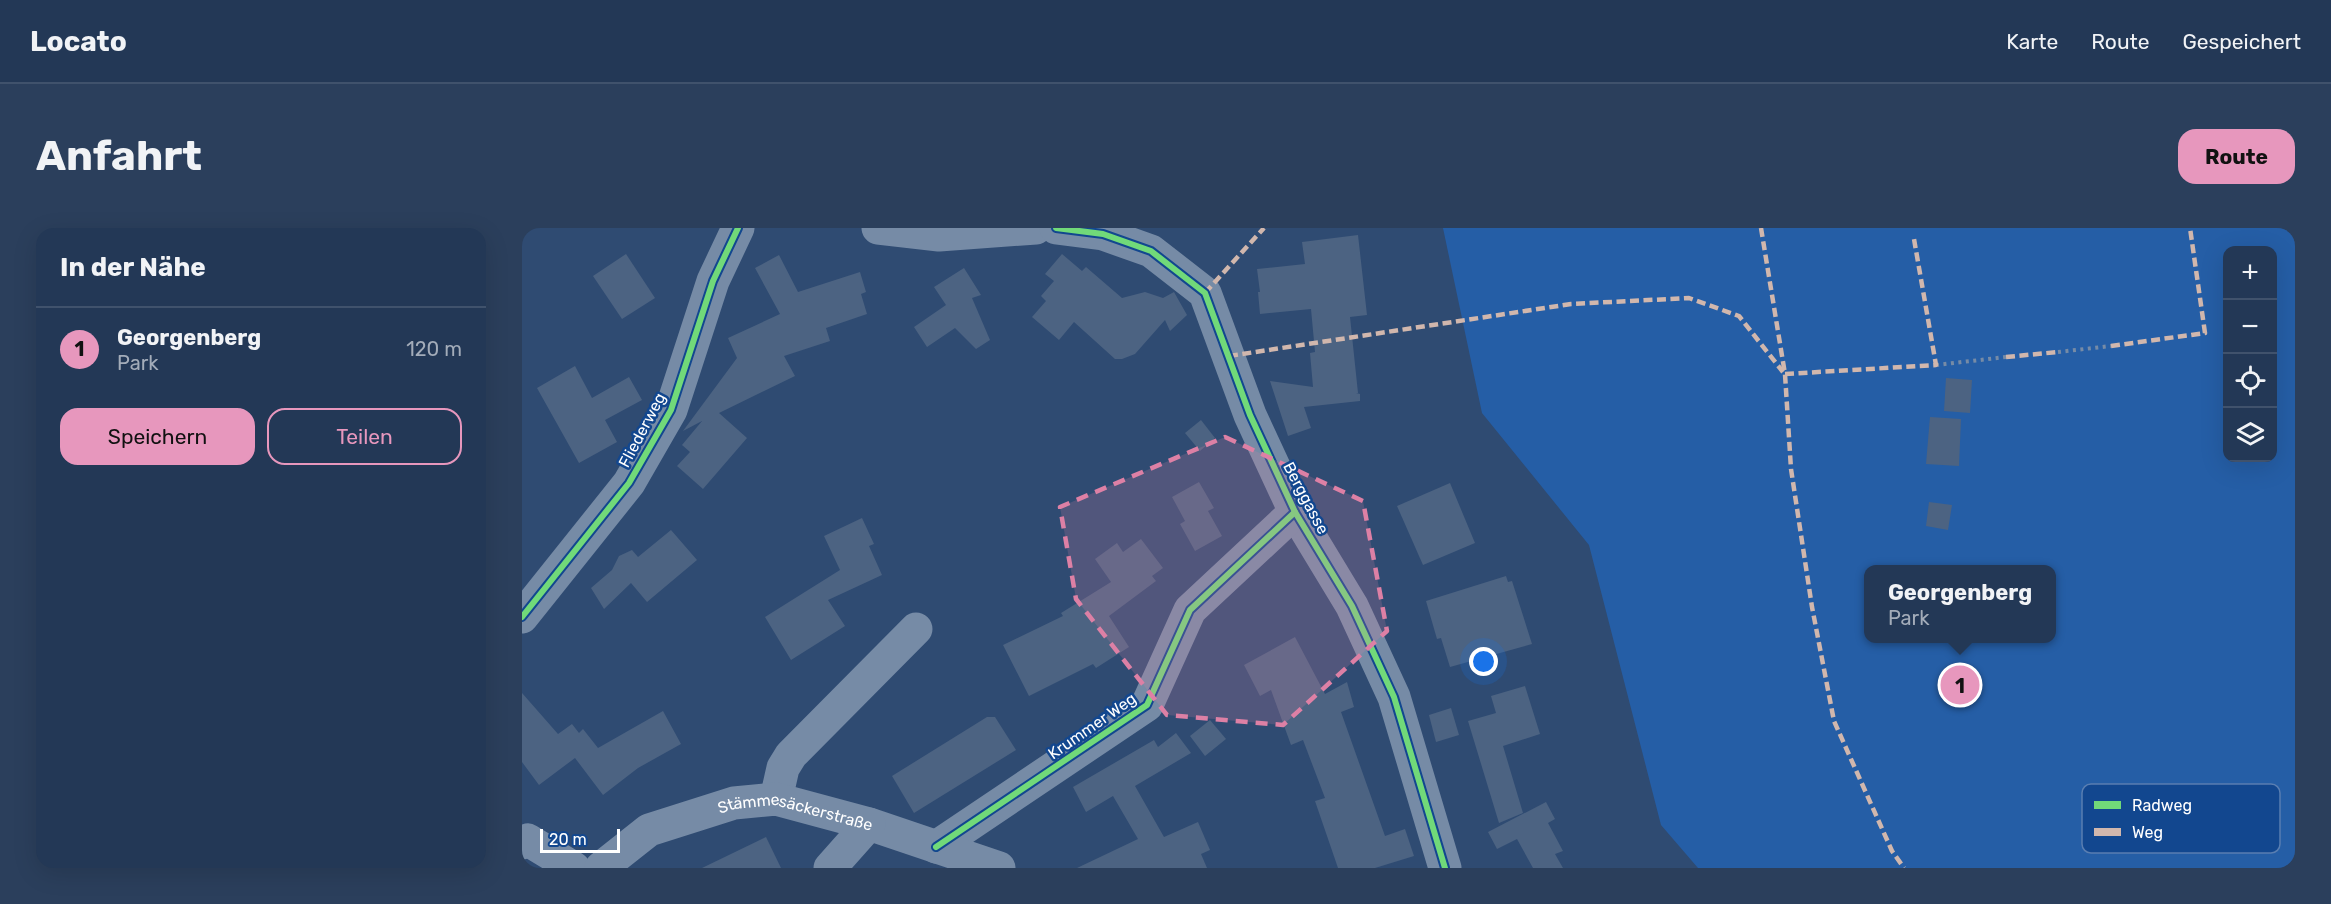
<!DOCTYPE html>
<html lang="de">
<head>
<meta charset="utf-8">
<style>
	body { margin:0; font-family:Rubik,sans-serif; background:#2b3f5c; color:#f1f3f6 }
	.controls { position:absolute; right:18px; top:18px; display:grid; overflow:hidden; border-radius:12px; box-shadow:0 6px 24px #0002 }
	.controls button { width:54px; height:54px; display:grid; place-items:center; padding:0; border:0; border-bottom:2px solid #40526c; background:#233856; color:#f1f3f6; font:30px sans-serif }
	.scale { position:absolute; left:18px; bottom:15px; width:80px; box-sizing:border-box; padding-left:6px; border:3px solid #fff; border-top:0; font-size:16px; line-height:21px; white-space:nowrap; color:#fff; -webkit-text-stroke:4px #12478f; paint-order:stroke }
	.you { position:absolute; left:962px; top:434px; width:21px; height:21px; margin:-15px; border:4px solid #fff; border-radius:50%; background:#1a73e8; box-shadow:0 0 0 9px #1a73e833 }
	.badge { display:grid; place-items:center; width:39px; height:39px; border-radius:50%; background:#e797bd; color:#111; font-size:20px; font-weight:700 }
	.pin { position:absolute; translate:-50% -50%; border:3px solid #fff; box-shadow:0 2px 6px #0006 }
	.popup { position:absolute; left:1342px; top:337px; width:192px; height:78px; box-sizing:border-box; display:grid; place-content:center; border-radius:12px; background:#233856; filter:drop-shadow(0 2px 4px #0005); font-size:20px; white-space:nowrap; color:#a3acb9 }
	.popup b { font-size:22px; color:#f1f3f6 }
	.popup::after { content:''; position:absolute; left:50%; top:100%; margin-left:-12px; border:12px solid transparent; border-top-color:#233856 }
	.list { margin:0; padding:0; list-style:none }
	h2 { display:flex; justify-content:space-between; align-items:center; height:78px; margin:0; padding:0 24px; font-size:26px }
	h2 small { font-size:20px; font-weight:400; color:#a3acb9 }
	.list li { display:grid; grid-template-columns:39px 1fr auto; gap:18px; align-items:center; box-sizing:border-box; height:84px; padding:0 24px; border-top:2px solid #40526c }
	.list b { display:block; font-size:22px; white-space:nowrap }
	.list p { margin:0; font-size:20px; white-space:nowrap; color:#a3acb9 }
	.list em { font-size:20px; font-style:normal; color:#a3acb9 }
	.actions { display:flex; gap:12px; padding:18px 24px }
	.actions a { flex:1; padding:14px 0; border:2px solid #e797bd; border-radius:18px; text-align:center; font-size:21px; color:#e797bd }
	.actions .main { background:#e797bd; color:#111 }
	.icon { flex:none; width:33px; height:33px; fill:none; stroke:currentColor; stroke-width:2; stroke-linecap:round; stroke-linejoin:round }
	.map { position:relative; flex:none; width:1773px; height:640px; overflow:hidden; border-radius:18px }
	header { display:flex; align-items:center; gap:36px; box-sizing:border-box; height:84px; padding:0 30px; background:#233856; border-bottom:2px solid #40526c }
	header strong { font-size:28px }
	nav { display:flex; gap:33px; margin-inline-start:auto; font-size:21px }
	.intro { display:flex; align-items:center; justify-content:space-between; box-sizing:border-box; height:144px; padding:0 36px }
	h1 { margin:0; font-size:42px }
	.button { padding:15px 27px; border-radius:18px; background:#e797bd; color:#111; font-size:21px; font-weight:700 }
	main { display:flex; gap:36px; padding:0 36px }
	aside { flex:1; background:#233856; border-radius:18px; box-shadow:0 6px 24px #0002 }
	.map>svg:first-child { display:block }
</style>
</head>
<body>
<header>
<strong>Locato</strong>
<nav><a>Karte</a><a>Route</a><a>Gespeichert</a></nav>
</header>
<div class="intro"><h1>Anfahrt</h1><a class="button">Route</a></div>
<main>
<aside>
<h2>In der Nähe<small></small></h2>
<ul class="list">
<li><span class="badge">1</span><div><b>Georgenberg</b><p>Park</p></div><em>120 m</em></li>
</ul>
<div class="actions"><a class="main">Speichern</a><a>Teilen</a></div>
</aside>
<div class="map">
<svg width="1773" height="640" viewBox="0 0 1773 640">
	<rect width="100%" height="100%" fill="#2f4b72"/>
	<!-- green -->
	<path fill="#255ea6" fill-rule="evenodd" d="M921 0H1773V640H1176L1139 597 1067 317 960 185ZM1706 22H1750V230H1706ZM1346 342H1530V410H1346Z"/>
	<!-- building -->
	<g fill="#4c6382">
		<path d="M836 7 845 87 828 89 836 165H834L838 166V173L782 179 789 200 766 208 748 153 791 159 788 125 793 124 789 81 738 86 736 64H738L735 41 783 36 780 14Z"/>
		<path d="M104 26 133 70 100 91 71 48Z"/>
		<path d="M540 26 560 43 564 39 600 70 623 64 641 70 652 64 665 87 648 103 643 92 613 126 600 131H593L552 94 537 112 510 89 524 73 519 68 532 53 523 46Z"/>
		<path d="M257 27 276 64 338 44 344 64 339 66 345 86 304 100 308 113 262 128 273 148 197 185 225 210 181 261 155 238 168 224 160 217 180 193 161 203 215 130 206 110 258 86 233 40Z"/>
		<path d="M442 40 459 67 450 70 468 112 454 121 433 100 405 119 392 99 424 77 412 59Z"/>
		<path d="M53 138 70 170 107 149 120 172 83 192 95 214 57 235 15 160Z"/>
		<path d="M1424 150 1450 152 1448 185 1422 183Z"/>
		<path d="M1408 189 1439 191 1437 238 1404 236Z"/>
		<path d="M679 192 693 210 678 223 663 205Z"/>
		<path d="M677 254 692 280 686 283 700 308 673 323 658 296 663 293 650 269Z"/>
		<path d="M928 255 953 315 901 337 875 278Z"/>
		<path d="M1407 274 1430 277 1426 302 1404 298Z"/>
		<path d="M340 290 352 316 347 318 360 347 306 372 323 398 269 432 243 389 318 342 302 308Z"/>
		<path d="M149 302 175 332 125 374 109 355 82 381 69 360 90 342 97 328 110 322 116 329Z"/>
		<path d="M619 311 641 340 630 348 634 353 587 388 607 419 574 440 571 436 507 468 481 417 541 388 539 385 589 354 573 331 595 315 601 324Z"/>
		<path d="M984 348 986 354 990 353 1010 416 928 439 919 410 915 411 904 373Z"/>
		<path d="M773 409 803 466 825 454 832 479 819 484 863 608 883 601 892 628 853 640H816L793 573 803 570 781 512 769 517 749 462 738 468 722 437Z"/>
		<path d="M1003 458 1018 506 981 518 1001 585 977 595 946 493 974 485 969 468Z"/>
		<path d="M0 465 36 506 50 496 57 505 61 501 76 520 141 483 159 516 116 540 81 567 53 530 17 557 0 534Z"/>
		<path d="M929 480 937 507 914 514 907 487Z"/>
		<path d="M465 489H473L494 522 392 585 370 548Z"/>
		<path d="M688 492 704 511 683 528 668 508Z"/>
		<path d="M654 505 669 525 613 558 642 609 676 594 688 622 679 626 685 640H555L616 611 591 568 564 584 551 559 632 512 636 519Z"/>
		<path d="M1024 574 1033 591 1026 595 1041 623 1033 626 1041 640H1011L995 611 975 621 966 604Z"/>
		<path d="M244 609 259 640H180Z"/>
	</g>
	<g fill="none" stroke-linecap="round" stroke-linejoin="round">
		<!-- path -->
		<g stroke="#768ba6" stroke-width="4" stroke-dasharray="3 4.5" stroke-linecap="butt">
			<path d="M1536 124 1589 118"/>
			<path d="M1414 137 1484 129"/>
		</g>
		<!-- minor -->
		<g stroke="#768ba6" stroke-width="33">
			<path d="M356 0 417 7 514 0"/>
			<path d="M534 0 581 6 629 23 683 65 728 187 773 284 830 378 872 469 923 640"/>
			<path d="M0 389 107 255 149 182 191 53 216 0"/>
			<path d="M254 571 261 540 269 527 394 401"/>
			<path d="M0 615 6 612 52 640"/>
			<path d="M414 619 625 477 668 382 773 284"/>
			<path id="s1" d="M79 640 127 602 212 575 254 571 347 596 477 640"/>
			<path d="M308 640 347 596"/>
		</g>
		<!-- quiet -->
		<g stroke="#d1b7ad" stroke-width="4.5" stroke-dasharray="9 4.5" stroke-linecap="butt">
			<path d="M1239 0 1263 146 1269 241 1290 379 1312 493 1370 623 1382 640"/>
			<path d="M683 65 742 0"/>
			<path d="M1589 118 1683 105 1668 0"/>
			<path d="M707 128 1049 76 1167 70 1217 88 1261 144"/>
			<path d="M1484 129 1536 124"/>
			<path d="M1263 146 1414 137 1392 11"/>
		</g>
		<!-- cycleway casing -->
		<g stroke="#12478f" stroke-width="10">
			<g id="cycleway">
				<path d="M534 0 581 6 629 23 683 65 728 187 773 284 830 378 872 469 923 640"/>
				<path d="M0 389 107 255 149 182 191 53 216 0"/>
				<path d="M414 619 625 477 668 382 773 284"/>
			</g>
		</g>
		<!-- cycleway -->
		<use href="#cycleway" stroke="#71d979" stroke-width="6"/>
	</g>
	<!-- marked area -->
	<path fill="#dd80a5" fill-opacity="0.2" stroke="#dd80a5" stroke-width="4.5" stroke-dasharray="12 8" stroke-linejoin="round" d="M703 209 841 273 865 403 761 497 645 487 554 371 538 279Z"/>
	<g text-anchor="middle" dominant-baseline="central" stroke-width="5" stroke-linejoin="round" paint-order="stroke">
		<!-- street labels -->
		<g font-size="16" fill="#fff" stroke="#12478f">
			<text transform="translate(120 202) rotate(-62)">Fliederweg</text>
			<text transform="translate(784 270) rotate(62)">Berggasse</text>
			<text transform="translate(570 498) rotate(-35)">Krummer Weg</text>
			<text stroke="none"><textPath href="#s1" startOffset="213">Stämmesäckerstraße</textPath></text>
		</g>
	</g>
	<!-- legend -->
	<rect x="1560" y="556" width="198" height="69" rx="9" fill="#12478f" stroke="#597eb1" stroke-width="1.5"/>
	<rect x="1572" y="573" width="27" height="8" fill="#71d979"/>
	<rect x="1572" y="600" width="27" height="8" fill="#d1b7ad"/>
	<g font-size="16" fill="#fff">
		<text x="1610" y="583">Radweg</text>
		<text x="1610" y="610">Weg</text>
	</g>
</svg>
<div class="controls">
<button>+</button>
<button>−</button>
<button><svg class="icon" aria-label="locate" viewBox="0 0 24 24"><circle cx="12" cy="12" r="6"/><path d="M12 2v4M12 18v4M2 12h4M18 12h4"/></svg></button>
<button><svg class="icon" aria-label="layers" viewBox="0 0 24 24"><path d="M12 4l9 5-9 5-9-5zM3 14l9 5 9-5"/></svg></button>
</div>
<div class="scale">20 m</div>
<div class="you"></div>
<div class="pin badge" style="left:1438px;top:457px">1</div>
<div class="popup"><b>Georgenberg</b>Park</div>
</div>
</main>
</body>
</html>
